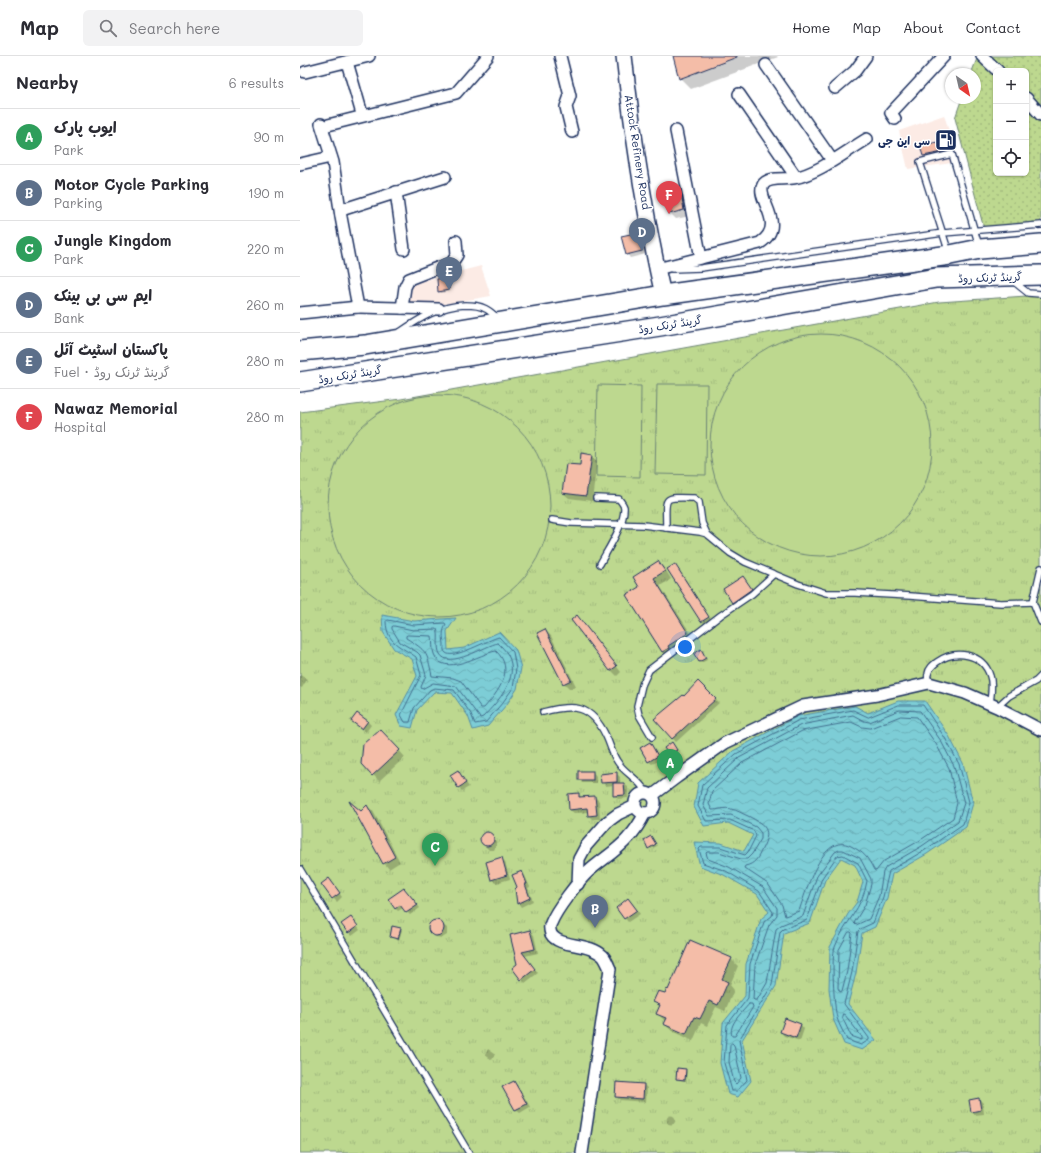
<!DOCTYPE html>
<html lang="en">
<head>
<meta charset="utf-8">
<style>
	body { margin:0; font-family:Mali,"Playpen Sans Arabic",sans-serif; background:#f2f2f3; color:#2b2b33 }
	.controls { position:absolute; right:12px; top:12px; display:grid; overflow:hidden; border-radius:6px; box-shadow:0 1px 3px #0004 }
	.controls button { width:36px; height:36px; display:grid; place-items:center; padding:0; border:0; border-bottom:1px solid #e1e1e2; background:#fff; color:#2b2b33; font:20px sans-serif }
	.compass { position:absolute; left:645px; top:12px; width:36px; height:36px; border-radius:50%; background:#fff; box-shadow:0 1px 3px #0004; rotate:146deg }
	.you { position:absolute; left:385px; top:591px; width:14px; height:14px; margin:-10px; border:3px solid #fff; border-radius:50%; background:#1a73e8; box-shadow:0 0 0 6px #1a73e833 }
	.badge { display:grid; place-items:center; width:26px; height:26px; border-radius:50%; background:#1b2f5e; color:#fff; font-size:13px; font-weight:700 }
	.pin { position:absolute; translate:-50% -33px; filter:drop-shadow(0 1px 2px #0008) }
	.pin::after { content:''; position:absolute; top:21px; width:14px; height:12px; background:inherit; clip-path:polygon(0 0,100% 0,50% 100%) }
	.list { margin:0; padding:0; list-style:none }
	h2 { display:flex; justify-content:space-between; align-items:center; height:52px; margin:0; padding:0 16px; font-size:17px }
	h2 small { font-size:13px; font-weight:400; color:#7c7c81 }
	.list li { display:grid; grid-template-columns:26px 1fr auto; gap:12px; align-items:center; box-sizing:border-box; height:56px; padding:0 16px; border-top:1px solid #e1e1e2 }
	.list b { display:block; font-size:15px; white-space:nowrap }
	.list p { margin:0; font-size:13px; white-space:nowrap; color:#7c7c81 }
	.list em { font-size:13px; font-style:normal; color:#7c7c81 }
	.icon { flex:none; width:22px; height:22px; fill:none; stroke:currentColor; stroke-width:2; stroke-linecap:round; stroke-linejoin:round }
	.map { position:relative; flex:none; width:741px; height:1097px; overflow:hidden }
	header { display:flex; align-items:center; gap:24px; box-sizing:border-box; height:56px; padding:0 20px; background:#fff; border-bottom:1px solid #e1e1e2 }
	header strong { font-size:19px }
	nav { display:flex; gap:22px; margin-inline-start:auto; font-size:14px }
	.search { width:280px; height:36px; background:#f2f2f3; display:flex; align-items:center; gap:10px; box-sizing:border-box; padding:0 14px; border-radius:6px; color:#7c7c81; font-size:15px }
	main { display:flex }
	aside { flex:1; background:#fff }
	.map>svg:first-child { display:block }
</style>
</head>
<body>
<header>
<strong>Map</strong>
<div class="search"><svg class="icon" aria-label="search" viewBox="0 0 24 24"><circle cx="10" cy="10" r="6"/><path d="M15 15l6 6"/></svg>Search here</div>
<nav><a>Home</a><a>Map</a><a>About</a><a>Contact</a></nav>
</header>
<main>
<aside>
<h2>Nearby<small>6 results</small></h2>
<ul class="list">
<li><span class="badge" style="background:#2e9e5b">A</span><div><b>ایوب پارک</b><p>Park</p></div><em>90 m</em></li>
<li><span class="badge" style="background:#5c6f8a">B</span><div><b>Motor Cycle Parking</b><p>Parking</p></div><em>190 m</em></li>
<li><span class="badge" style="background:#2e9e5b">C</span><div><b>Jungle Kingdom</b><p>Park</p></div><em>220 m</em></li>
<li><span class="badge" style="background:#5c6f8a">D</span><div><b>ایم سی بی بینک</b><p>Bank</p></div><em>260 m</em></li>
<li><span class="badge" style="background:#5c6f8a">E</span><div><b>پاکستان اسٹیٹ آئل</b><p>Fuel · گرینڈ ٹرنک روڈ</p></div><em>280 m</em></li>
<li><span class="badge" style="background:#e0444e">F</span><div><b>Nawaz Memorial</b><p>Hospital</p></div><em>280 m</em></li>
</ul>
</aside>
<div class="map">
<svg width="741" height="1097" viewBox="0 0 741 1097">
	<defs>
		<pattern id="grass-dots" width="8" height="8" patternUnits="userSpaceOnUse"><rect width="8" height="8" fill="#bdd88f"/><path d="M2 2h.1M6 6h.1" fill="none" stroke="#a2ba7e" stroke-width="1.8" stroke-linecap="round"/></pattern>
		<pattern id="park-tufts" width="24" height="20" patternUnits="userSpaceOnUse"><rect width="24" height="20" fill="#bdd88f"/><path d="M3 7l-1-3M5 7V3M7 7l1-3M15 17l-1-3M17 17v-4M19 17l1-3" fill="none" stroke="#a2ba7e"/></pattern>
		<pattern id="water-waves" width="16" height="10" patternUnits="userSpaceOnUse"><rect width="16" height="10" fill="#7dcdd6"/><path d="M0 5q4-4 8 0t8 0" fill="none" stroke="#6bb0ba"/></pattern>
	</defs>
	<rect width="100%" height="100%" fill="#fff"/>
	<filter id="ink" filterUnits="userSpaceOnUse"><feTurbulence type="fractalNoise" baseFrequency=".025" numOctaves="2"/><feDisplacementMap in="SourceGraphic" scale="8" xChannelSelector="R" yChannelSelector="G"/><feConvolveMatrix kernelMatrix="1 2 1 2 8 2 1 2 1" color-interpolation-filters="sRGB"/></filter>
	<g filter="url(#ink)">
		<!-- built -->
		<g fill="#fcebe5">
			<path d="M644 59 659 106 608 113 599 75Z"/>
			<path d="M181 210 191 240 115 253 107 247 114 227Z"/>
		</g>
		<!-- grass -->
		<path fill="url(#grass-dots)" stroke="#6c8476" fill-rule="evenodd" d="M678 0H741V169L684 173 655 62 662 42H675V18H671ZM696 15H726V117H696Z"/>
		<!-- park -->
		<path fill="url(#park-tufts)" stroke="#6c8476" d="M741 239V1097H0V356L101 343 639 246Z"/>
		<!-- pitch -->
		<g fill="#bdd88f" stroke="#6c8476">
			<circle cx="521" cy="389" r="111"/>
			<path d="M357 328H407L406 419 355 418Z"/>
			<path d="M298 329 341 330 340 421 296 420Z"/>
			<circle cx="139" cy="450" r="111"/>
		</g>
		<!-- water -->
		<g fill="url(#water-waves)" stroke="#568ea6">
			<path d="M82 559 114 565 156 562 147 575 148 594 164 592 199 576 216 594 221 612 217 633 207 648 188 670 173 674 168 660 152 637 134 636 117 654 112 672 101 670 96 659 117 620 112 603 94 593 83 576Z"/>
			<path d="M598 645H625L649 680 663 707 673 747 666 771 627 798 592 818 587 842 575 871 562 877 556 917 548 948 576 984 562 994 544 988 533 963 529 933 530 891 548 858 557 846 563 826 555 809 541 802 525 824 510 867 484 877 476 930 442 984 451 1025 438 1041 428 1038 420 1007 423 967 445 940 446 908 461 863 469 856 457 838 424 819 400 810 394 786 421 787 444 795 453 779 428 767 404 770 394 751 398 727 433 695 498 660 555 650 568 657Z"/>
		</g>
		<!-- shadow -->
		<g fill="#0003">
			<path d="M374 0H477L478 1 391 33 380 22Z"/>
			<path d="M646 86 649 96 625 101 624 99Z"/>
			<path d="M380 132 385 138 390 160 376 163 370 157Z"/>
			<path d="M339 177 343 180 346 198 330 202 327 198Z"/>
			<path d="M148 221 150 223V235L141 237 139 235Z"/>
			<path d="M291 400 297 405 292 445 269 442 263 437 280 411Z"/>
			<path d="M358 506 365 513 371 523 360 530 395 584 374 598 375 599 370 603 362 596 327 540 341 531Z"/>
			<path d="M374 510 380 515 413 567 408 571 402 565 369 513Z"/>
			<path d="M443 521 454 537 436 549 432 546Z"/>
			<path d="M272 564 282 566 321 616 317 620 311 614Z"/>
			<path d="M245 574 251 580 276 630 270 633 264 627Z"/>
			<path d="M402 596 407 604 401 607 399 606Z"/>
			<path d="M0 619 7 623 2 632 0 631Z"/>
			<path d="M398 627 419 647 376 686 355 663 384 641Z"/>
			<path d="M52 665H67L71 669 66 676Z"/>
			<path d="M85 679 105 701 79 725 62 707Z"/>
			<path d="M350 687 353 691 361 704 352 708 348 705Z"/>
			<path d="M373 689 378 696 371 700 365 692Z"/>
			<path d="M158 715 169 731 162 735 159 731Z"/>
			<path d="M293 716 296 720V727H282L279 723Z"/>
			<path d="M316 717 320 721V728H324L328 731V742L318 743 314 739V729L306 730 302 726Z"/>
			<path d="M278 738 282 742 295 741 299 745 300 763H292L289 760V756L274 757 270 754Z"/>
			<path d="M67 750 73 755 100 806 89 813 84 807Z"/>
			<path d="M188 777 196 785V790L194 794H189L181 786V781L182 779Z"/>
			<path d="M353 783 357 790 351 793 349 792Z"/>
			<path d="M201 802 205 806 210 823 196 827 192 824 187 806Z"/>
			<path d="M222 816 225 820 230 831 228 832 233 845 221 851 218 847 219 832Z"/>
			<path d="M32 827 42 841 37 846 33 842Z"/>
			<path d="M107 836 120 852 110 859 103 852 98 855 95 852Z"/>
			<path d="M332 847 340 858 328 866 317 852Z"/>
			<path d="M138 865 147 872V879L142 882 136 881 129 872 132 866Z"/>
			<path d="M54 866 60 874 52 880 49 876Z"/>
			<path d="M100 872 102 874 99 884 93 882 91 881Z"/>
			<path d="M230 875 234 879 238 897 225 900 238 917 225 927 213 912 218 908 211 880Z"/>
			<path d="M431 903 438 910 430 929 434 934 425 955 416 951 407 970 401 967 393 985 371 974 364 968 365 965 358 958 360 951 355 946 368 935Z"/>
			<path d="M486 963 501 969 504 973 500 985 484 980 481 976Z"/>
			<path d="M188 993 195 998 192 1004 185 999Z"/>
			<path d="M386 1014 387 1016 386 1025 378 1024 377 1023Z"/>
			<path d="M214 1026 218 1030 230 1051 220 1057 216 1054 204 1032Z"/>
			<path d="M344 1029 347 1032 346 1046 320 1044 316 1041Z"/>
			<path d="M679 1043 683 1047 684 1058 675 1059 672 1055Z"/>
			<circle cx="371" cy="1064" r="4.5"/>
		</g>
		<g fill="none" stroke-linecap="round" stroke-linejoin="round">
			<!-- shore -->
			<g stroke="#426e8e" stroke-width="1">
				<path d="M88 564 114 569 145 567 146 569C142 575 143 581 144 588 144 591 143 595 146 597 154 604 189 583 199 581L213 596 216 613 213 632 203 646 186 666 175 668 171 658 154 634 134 632 130 634 114 652 110 666H105L101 659 121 619 116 601C101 590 87 588 86 566Z"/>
				<path d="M94 570 113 574 137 573C140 580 136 591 140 598 149 614 186 589 198 587 201 590 206 595 208 599 220 623 198 645 183 661L180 662 156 630 133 627 122 633 121 631 126 619 120 599 117 596 100 586 92 573V571Z"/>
				<path d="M108 579 132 580C133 586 132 593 134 598 143 623 181 597 196 595 216 614 198 636 184 652H181L161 625 153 622 132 620C127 596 127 595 106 582V580Z"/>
				<path d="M599 649H623L645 682 659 708 669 746 663 768 625 794 589 815 583 841 573 867 560 873 558 875 552 916 544 948 569 982V984L561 989 547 984C544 977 539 969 537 962 534 951 531 901 535 891 544 867 563 852 567 825L558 807 543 799 537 800 522 822 507 864 483 873 480 876 472 929 439 984 447 1024 437 1035H432L424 1007 427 969 448 942 450 908 464 866 472 860 473 856 459 835 426 815 403 807 399 793 401 791H420L445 799 448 796 456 780 454 775 430 764 406 765 398 750 402 729 436 698 499 664 553 654 568 661Z"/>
				<path d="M600 654 620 655 641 685 654 710 664 747 658 765 622 790 586 811 583 816 579 840 569 863 556 869 554 867 565 849 571 828V823L560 802 543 794H539L535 796 517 820 503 860 481 869 476 873 467 927 457 944H454L453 943 455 909 469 869 477 859V852L463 831 429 811 408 803 406 797 407 796H419L441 803H447L452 798 461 783V777L456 771 431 759 409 760 403 749 407 732 439 702 501 669 553 659 564 665 569 666Z"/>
				<path d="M601 660 617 661 636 688 649 712 657 747 653 762 619 785 584 805 576 815 574 814C567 800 564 797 551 790 522 775 506 836 499 855L485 860 482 849 468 828 444 812 445 810C455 808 458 802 462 793 472 774 466 769 448 760 443 758 437 754 431 753 425 751 418 754 412 754L409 748 412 735 442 707 502 675 551 666 562 671 570 672Z"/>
				<path d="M549 876H551L552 877 547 915 542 935 540 936 538 932 539 894Z"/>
				<path d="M449 948H452L453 951 435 980H432C428 968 442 957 449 948Z"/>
				<path d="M543 958 545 959 562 981V984L551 980 542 961Z"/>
				<path d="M432 987 434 989 441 1022 436 1028 434 1026 429 1006 430 989Z"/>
			</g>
		</g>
		<!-- building -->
		<g fill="#f4bda8" stroke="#1b2f5e">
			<path d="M373 0H437V1L379 23Z"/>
			<path d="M646 84 648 95 623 100 620 90Z"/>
			<path d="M380 131 384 154 369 158 362 134Z"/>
			<path d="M340 176 342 195 326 199 321 180Z"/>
			<path d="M149 220V234L138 236 137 223Z"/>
			<path d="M281 397 292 399 286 440 262 437 266 408 280 409Z"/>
			<path d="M358 505 365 515 354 522 388 577 368 590 369 592 362 596 326 539 339 531 333 521Z"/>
			<path d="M375 508 409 561 401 566 367 513Z"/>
			<path d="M443 520 452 533 432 547 423 533Z"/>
			<path d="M277 559 317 610 310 615 271 564Z"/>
			<path d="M245 573 271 624 263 628 237 577Z"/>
			<path d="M401 593 406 602 399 606 394 598Z"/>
			<path d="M398 625 416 643 372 683 354 663 383 639 384 640Z"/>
			<path d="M57 657 68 665 62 673 51 665Z"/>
			<path d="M80 673 100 694 72 720 61 708 63 688Z"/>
			<path d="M350 686 358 700 348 706 340 692Z"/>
			<path d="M372 686 377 694 369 699 364 692Z"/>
			<path d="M158 714 166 727 158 732 150 719Z"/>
			<rect x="278" y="715" width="15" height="9"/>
			<path d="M317 716V726L301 727 300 718Z"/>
			<path d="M313 727H324L325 739 313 740Z"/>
			<path d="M279 737V741L295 740 297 759 288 760 287 752 269 754 268 738Z"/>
			<path d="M49 745 61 755 67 749 95 801 83 808Z"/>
			<circle cx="187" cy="783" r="7"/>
			<path d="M351 780 356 788 348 793 344 784Z"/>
			<path d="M202 801 207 819 191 824 186 806Z"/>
			<path d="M222 815 227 828H225L230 842 217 848 215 833 217 831 212 819Z"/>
			<path d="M29 822 40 837 32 843 21 828Z"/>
			<path d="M104 832 118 849 106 857 100 849 95 853 88 843Z"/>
			<path d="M328 842 337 854 324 863 316 852Z"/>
			<path d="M51 861 58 870 48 877 41 868Z"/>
			<circle cx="136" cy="872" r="8"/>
			<path d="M92 870 101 872 98 883 90 881Z"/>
			<path d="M230 874 235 893 222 896 235 913 221 924 212 912 217 908 210 879Z"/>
			<path d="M390 884 432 902 422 923 428 926 418 949 409 945 400 963 394 961 386 978 363 968 366 962 356 958 360 949 353 946 358 935 365 937 367 933 368 934Z"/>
			<path d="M485 962 501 968 496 982 480 976Z"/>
			<path d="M377 1012 386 1013 385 1024 376 1023Z"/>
			<path d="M214 1025 227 1048 215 1054 202 1031Z"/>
			<path d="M316 1026 344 1028 343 1043 315 1041Z"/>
			<path d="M679 1042 681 1054 671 1056 669 1044Z"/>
		</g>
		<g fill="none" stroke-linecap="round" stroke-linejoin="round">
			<!-- lane casing -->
			<g stroke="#1b2f5e" stroke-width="8">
				<g id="lane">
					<path d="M649 197 620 106 652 98 679 190"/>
					<path d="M372 213 401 212 643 177 741 169"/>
					<path d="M713 225 728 237 741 238"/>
					<path d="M100 276C120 262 140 250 165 249 172 249 179 249 186 253 190 255 194 259 198 262"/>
					<path d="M296 442 319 443C321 446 323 448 324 451 325 468 308 493 300 508"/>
					<path d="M252 464 271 467 343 469 400 476 407 478 430 497 445 506 498 528 526 537H555L610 540 701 547 733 546"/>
					<path d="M366 472C366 440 361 441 394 442L399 446 402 467 407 478"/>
					<path d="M741 512 733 546 741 566"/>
					<path d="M629 627C628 624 627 620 628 618 629 612 633 609 637 606 655 593 683 597 690 620 693 628 691 639 690 647"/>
					<path d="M697 651 709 640 736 625 741 620"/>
					<path d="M243 656C273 648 291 648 306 680 310 688 312 698 317 705 324 717 338 722 346 736"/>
					<path d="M352 681 339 659 337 650 342 629 349 614 421 559 452 538 474 518"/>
					<path d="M0 813 169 1097"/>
				</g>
			</g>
			<!-- street casing -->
			<g stroke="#1b2f5e" stroke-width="14">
				<g id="street">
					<path d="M260 0 270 40 266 51 272 76"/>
					<path d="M682 0 698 15"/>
					<path d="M47 6 62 58"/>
					<path d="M466 9 532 104"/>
					<path d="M5 16 69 0"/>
					<path d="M535 32 555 15 566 0"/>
					<path d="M439 38 496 121"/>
					<path d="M726 42 741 59"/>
					<path d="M595 63 591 57 644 0"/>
					<path d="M21 68 33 106 41 161 58 251 139 253"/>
					<path d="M28 69 156 37 188 0"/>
					<path d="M376 75 401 202"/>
					<path d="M0 108 31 101"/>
					<path d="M96 136 104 193"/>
					<path d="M41 154 145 121"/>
					<path d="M357 213 460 187C488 168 455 143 463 129 468 120 485 124 494 122 519 117 545 96 567 83"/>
					<path d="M102 252 105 231 109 223 137 212 151 208 157 199 156 185"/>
					<path d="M0 257 58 251"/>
					<circle cx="345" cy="747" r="10"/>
					<path d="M353 739 377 721 425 687 503 650 577 639 629 627 665 637 697 651 741 674"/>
					<path d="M278 828 279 803 286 790 307 766 318 758 335 750"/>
					<path d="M282 1097 310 913C308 909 306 903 303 900 289 886 259 892 251 878 250 875 249 870 251 867 256 854 278 825 289 815 301 804 317 795 328 782 336 774 340 767 345 757"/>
				</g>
			</g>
			<!-- secondary casing -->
			<g stroke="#1b2f5e" stroke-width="18">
				<path id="secondary" d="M324 0C333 80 345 161 363 239"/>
			</g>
			<!-- highway casing -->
			<g stroke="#1b2f5e" stroke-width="22">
				<g id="highway">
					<path d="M0 295 65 289 363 239 650 199 680 193 741 188"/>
					<path d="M0 326 360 270 636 222 741 219"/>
				</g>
			</g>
			<!-- lane -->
			<use href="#lane" stroke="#fff" stroke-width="5.5"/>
			<!-- street -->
			<use href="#street" stroke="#fff" stroke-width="11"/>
			<!-- secondary -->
			<use href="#secondary" stroke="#fff" stroke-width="15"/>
			<!-- highway -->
			<use href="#highway" stroke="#fff" stroke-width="19"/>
		</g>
	</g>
	<!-- icons -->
	<defs>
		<g id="fuel-square" transform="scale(1.15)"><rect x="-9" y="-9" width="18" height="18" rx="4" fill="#1b2f5e" stroke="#fff"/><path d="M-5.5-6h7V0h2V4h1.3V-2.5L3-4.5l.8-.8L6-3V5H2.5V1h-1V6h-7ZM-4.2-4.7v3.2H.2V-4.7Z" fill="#fff"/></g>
	</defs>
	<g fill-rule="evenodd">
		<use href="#fuel-square" x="646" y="84"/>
	</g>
	<g text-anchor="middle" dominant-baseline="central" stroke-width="3" stroke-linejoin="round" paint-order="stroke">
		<!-- poi labels -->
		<g font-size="11" font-weight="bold" fill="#1b2f5e" stroke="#fff" text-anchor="end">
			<text x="630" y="84">سی این جی</text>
		</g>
		<!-- street labels -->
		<g font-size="11" fill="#1b2f5e" stroke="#fff">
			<text transform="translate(338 96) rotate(81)">Attock Refinery Road</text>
			<text transform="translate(690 221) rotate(-2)">گرینڈ ٹرنک روڈ</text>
			<text transform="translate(370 268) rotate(-9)">گرینڈ ٹرنک روڈ</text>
			<text transform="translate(50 318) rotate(-9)">گرینڈ ٹرنک روڈ</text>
		</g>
	</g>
</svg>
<div class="controls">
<button>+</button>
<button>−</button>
<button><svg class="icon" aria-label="locate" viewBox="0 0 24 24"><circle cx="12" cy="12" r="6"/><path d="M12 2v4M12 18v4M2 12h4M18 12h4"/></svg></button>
</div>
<svg class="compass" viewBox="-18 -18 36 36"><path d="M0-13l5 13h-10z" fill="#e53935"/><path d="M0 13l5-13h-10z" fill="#7c7c81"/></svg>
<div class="you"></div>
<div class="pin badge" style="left:370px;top:726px;background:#2e9e5b">A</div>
<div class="pin badge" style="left:295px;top:872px;background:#5c6f8a">B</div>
<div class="pin badge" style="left:135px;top:810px;background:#2e9e5b">C</div>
<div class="pin badge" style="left:342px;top:195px;background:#5c6f8a">D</div>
<div class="pin badge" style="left:149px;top:234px;background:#5c6f8a">E</div>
<div class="pin badge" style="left:369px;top:158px;background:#e0444e">F</div>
</div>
</main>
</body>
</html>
